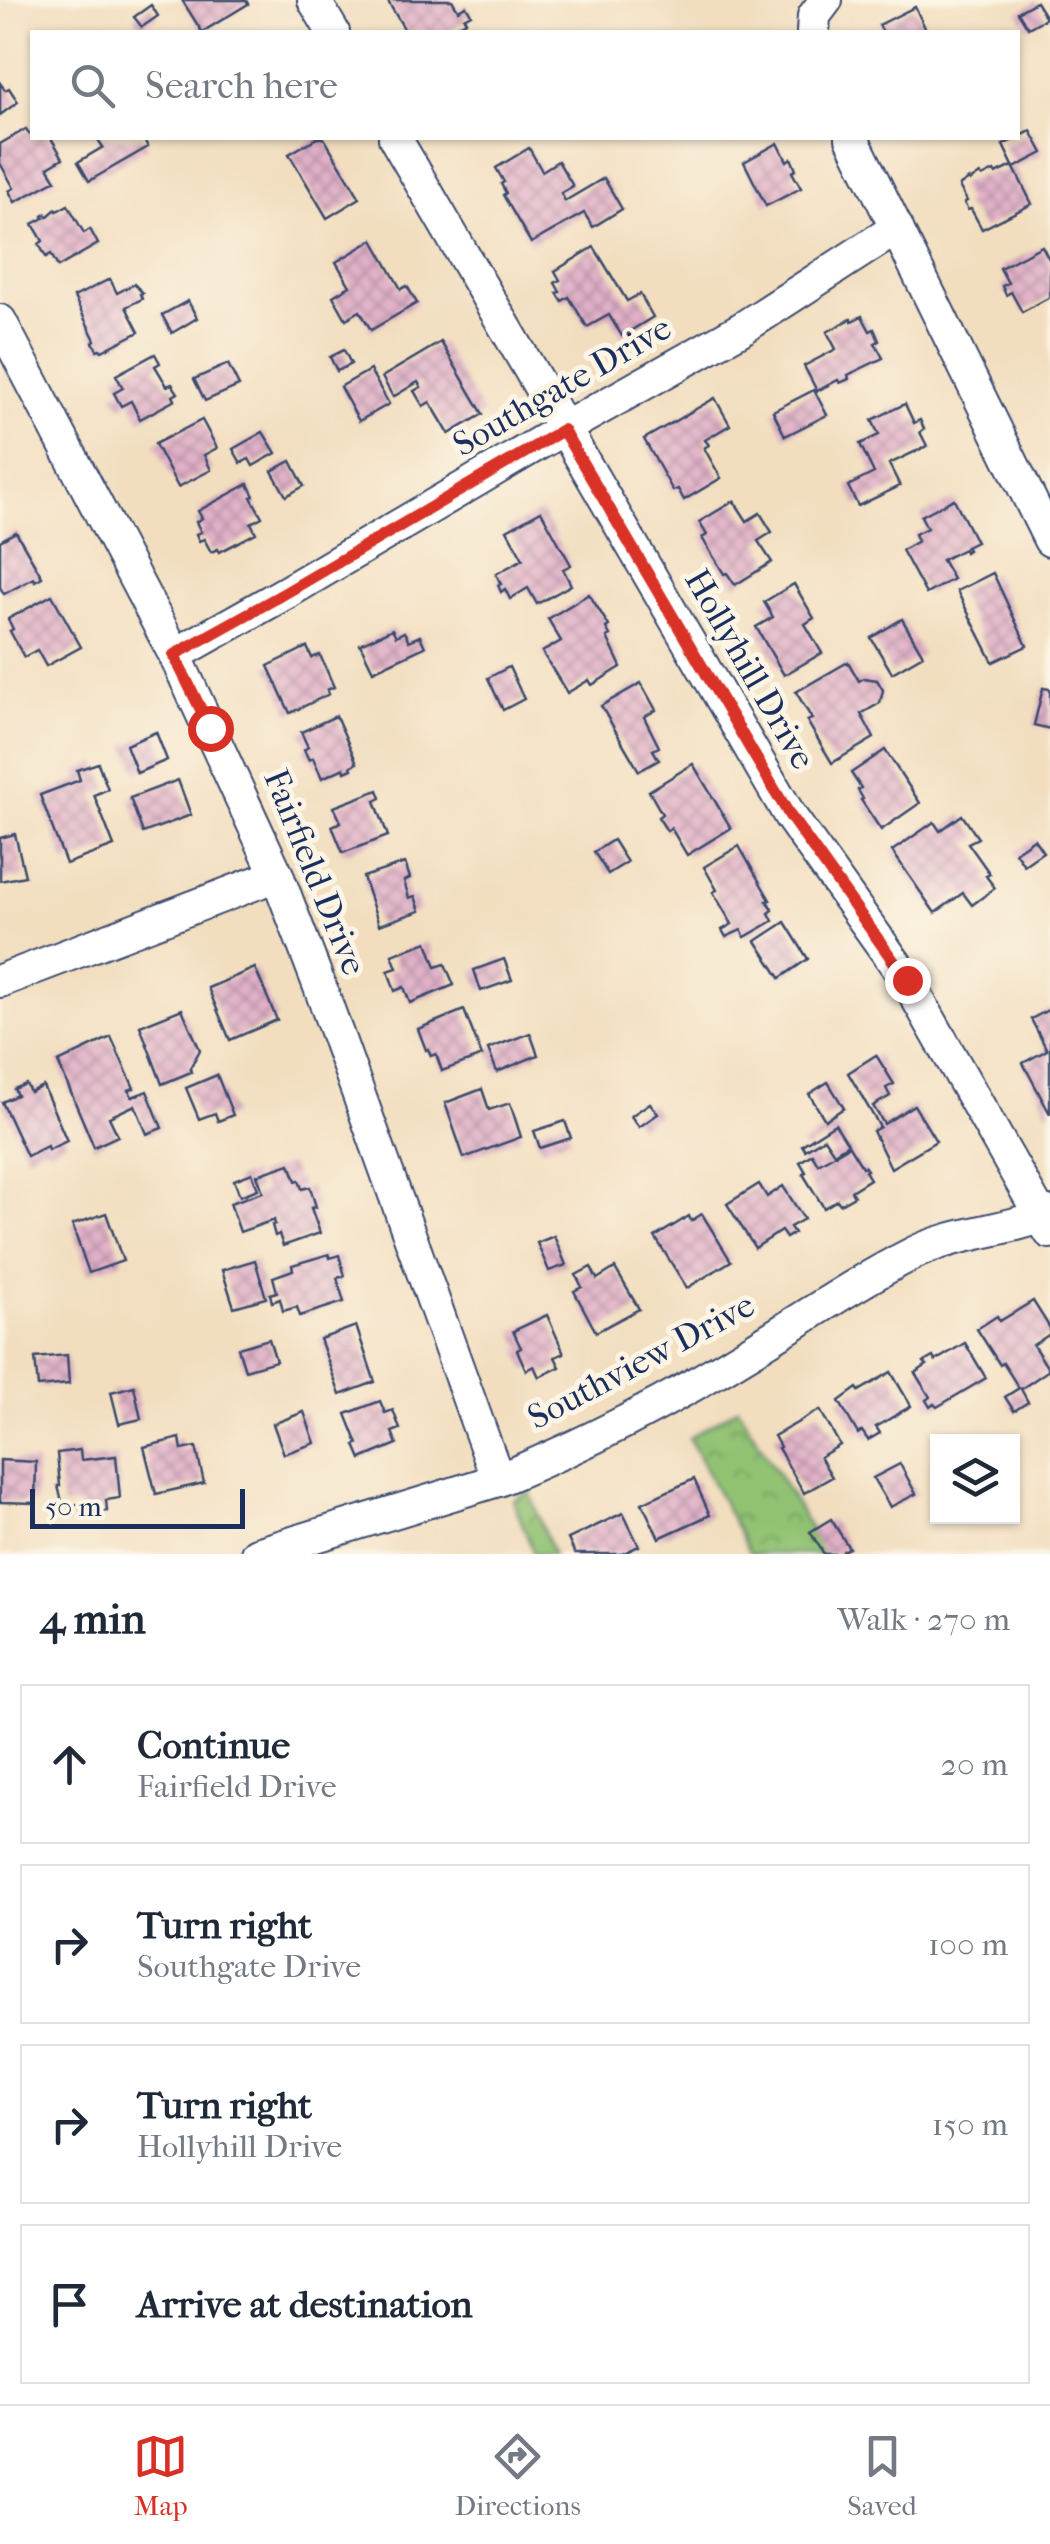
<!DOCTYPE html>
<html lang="en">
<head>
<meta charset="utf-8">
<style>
	body { margin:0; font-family:"IM FELL French Canon",serif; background:#f6f6f7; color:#1f2937 }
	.controls { position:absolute; right:30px; bottom:30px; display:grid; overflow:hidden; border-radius:0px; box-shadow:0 2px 8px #0004 }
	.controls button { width:90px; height:90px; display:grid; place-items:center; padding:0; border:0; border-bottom:2px solid #e0e1e3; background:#fff; color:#1f2937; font:50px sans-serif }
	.scale { position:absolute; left:30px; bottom:25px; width:215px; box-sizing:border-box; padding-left:10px; border:5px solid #1b2f5e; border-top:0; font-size:28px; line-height:35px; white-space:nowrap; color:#1b2f5e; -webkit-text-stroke:8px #fcf5e5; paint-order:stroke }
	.stop { position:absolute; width:30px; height:30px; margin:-22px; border:8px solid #d93025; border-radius:50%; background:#fff }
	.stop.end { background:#d93025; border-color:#fff; box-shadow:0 2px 10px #0008 }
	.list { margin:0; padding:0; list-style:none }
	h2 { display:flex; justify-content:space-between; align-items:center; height:130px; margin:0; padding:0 40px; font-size:42px }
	h2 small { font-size:32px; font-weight:400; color:#747a83 }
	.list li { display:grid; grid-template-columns:65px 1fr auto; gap:30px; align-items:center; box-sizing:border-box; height:160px; margin:0 20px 20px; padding:0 20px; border:2px solid #e0e1e3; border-radius:0px }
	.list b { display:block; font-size:38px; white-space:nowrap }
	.list p { margin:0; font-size:32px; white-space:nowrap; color:#747a83 }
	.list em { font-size:32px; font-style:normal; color:#747a83 }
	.icon { flex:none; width:55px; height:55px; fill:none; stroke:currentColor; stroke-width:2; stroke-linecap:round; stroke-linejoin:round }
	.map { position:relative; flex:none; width:1050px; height:1554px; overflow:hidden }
	.search { position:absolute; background:#fff; box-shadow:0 2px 8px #0004; left:30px; right:30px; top:30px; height:110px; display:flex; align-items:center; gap:25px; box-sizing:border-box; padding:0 35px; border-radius:0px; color:#747a83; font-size:38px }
	.sheet { height:850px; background:#fff }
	nav { display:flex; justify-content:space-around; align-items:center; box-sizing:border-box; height:140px; border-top:2px solid #e0e1e3; background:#fff; font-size:28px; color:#747a83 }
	nav a { display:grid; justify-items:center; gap:5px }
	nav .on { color:#d93025 }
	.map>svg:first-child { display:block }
</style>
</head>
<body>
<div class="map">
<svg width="1050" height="1554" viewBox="0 0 1050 1554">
	<defs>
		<pattern id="park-crowns" width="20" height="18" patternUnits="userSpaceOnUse" patternTransform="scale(2.5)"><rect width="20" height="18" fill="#91c272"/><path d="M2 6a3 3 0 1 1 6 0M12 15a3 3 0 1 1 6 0" fill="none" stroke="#769e61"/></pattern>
		<pattern id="building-cross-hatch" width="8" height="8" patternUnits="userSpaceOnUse" patternTransform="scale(2.5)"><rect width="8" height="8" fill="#e1b1c7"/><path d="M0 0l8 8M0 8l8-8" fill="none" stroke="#b690a5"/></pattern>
	</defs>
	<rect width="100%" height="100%" fill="#fcf5e5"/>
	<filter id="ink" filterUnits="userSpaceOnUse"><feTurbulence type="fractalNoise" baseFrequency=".01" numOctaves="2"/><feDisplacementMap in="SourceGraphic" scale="20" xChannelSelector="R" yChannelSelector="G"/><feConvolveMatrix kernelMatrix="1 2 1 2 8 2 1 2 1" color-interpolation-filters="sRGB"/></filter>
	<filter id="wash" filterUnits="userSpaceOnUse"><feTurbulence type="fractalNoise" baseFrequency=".0048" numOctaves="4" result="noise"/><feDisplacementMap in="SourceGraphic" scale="40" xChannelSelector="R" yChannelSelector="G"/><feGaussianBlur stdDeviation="2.25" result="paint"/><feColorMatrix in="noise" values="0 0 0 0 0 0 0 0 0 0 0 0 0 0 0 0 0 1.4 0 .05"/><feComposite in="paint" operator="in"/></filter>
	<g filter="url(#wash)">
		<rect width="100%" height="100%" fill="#f2debf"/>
		<!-- park -->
		<g fill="url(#park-crowns)" stroke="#567868" stroke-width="2.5">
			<path d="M738 1408 826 1554H750L689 1438Z"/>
			<path d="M529 1492 553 1554H534L513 1500Z"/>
		</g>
		<g id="blocks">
			<!-- building -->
			<g fill="url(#building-cross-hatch)">
				<path d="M182 0H246L248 4 202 32Z"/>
				<path d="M387 0H452L458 10 466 6 471 14 464 18 466 21 446 32H406Z"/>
				<path d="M1036 2 1046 18 1028 28 1018 12Z"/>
				<path d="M151 5 158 16 142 27 134 17Z"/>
				<path d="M915 7 927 32H883L879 25Z"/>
				<path d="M0 83 5 90 9 88 18 102 0 115Z"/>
				<path d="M26 129 29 134 32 132V138H51L63 158 48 167 56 180 15 202 9 191 14 188 0 163V144Z"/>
				<path d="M1031 131 1043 153 1014 168 1003 145Z"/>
				<path d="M97 138H143L148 147 89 181 78 162 103 147Z"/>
				<path d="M317 138H324L360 198 327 218 289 154Z"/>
				<path d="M778 143 787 161 791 158 796 170 792 172 801 188 766 206 744 162Z"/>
				<path d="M529 148 542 171 558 161 573 186 561 193 565 201 604 178 622 209 593 227 584 213 531 243 503 195 506 193 501 184 504 182 496 168Z"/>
				<path d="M1013 166 1032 204 982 229 971 209 968 210 964 203 967 201 959 186 969 179 970 181 980 174 982 177 994 171 996 174Z"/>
				<path d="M68 205 84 233 90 229 98 244 58 267 51 254 46 257 39 244 43 241 33 224 44 218 43 216 46 214 47 217 56 209 57 211Z"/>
				<path d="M373 240 401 289 407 286 417 303 371 330 360 311 346 319 333 296 350 286 336 262Z"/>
				<path d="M1042 246 1050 261V297L1022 312 1011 292 1006 295 1002 286 1008 283 1000 268Z"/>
				<path d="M594 247 627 301 640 294 653 317 622 336 609 315 587 327 569 297 562 301 557 293 560 292 555 283 560 280 555 271Z"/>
				<path d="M110 279 117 293 134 284 143 293 140 294 142 299 126 307 139 332 102 351 100 349 97 350 93 342 95 340 74 297Z"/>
				<path d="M188 301 197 318 172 333 162 315Z"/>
				<path d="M862 316 870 331 874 329 879 341 875 343 883 358 848 375 849 379 840 383 838 380 817 391 804 366 836 349 827 332 851 319 852 321Z"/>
				<path d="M441 342 483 414 449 434 430 402 423 406 414 391 421 387 418 382 393 397 382 377Z"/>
				<path d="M344 350 351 364 337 371 330 357Z"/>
				<path d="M155 354 160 363 155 366 167 386 172 384 178 393 173 396 175 400 140 419 131 401 121 406 114 393 123 388 116 375Z"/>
				<path d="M228 364 239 386 205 401 194 379Z"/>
				<path d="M370 370 389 404 359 421 340 387Z"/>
				<path d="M814 390 827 415 785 436 773 411Z"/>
				<path d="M715 398 730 425 705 440 709 445 704 448 721 478 684 500 678 489 673 491 644 439Z"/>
				<path d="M905 404 914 423 920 420 924 429 920 432 927 446 889 464 900 486 858 506 848 486 874 473 860 444 879 435 872 420Z"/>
				<path d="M202 420 217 448 204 455 211 470 178 487 155 444Z"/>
				<path d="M263 432 276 453 253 466 249 459 241 463 233 449Z"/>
				<path d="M291 461 304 486 286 496 272 471Z"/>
				<path d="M248 484 254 496 251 497 262 517 251 523 256 533 219 552 218 549 211 552 204 539 199 541 196 534 201 532 196 522 202 518 198 511Z"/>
				<path d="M954 499 976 542 966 547 968 550 965 552 964 549 942 560 953 579 926 594 902 550 918 541 915 534 927 528 921 516Z"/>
				<path d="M734 501 747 521 760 513 772 532 758 541 772 562 735 585 727 573 724 574 702 538 707 535 699 522Z"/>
				<path d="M541 511 571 565 563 569 571 585 537 604 528 588 510 599 505 589 501 592 498 585 501 584 496 574 523 559 507 530Z"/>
				<path d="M16 532 42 577 35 581 34 578 4 594 0 587V541Z"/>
				<path d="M993 573 1027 646 993 662 957 591Z"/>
				<path d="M794 584 814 618 805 624 822 653 784 675 756 627 773 617 764 602Z"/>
				<path d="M589 594 609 626 606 628 610 635 607 637 621 667 592 685 589 680 567 693 542 652 561 641 548 619Z"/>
				<path d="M52 595 81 647 46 666 37 650 24 657 10 631 13 629 8 619Z"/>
				<path d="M902 619 923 655 892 673 871 638Z"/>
				<path d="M392 629 396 636 404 632 409 641 420 636 425 647 373 671 360 644Z"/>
				<path d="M307 647 312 658 320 655 334 687 327 690 329 694 290 713 268 666Z"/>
				<path d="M848 662 859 681 864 678 877 680 883 690 880 703 861 714 874 738 832 763 807 721 812 719 796 692Z"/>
				<path d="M509 667 524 699 503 710 488 678Z"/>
				<path d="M641 683 656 710 644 717 659 747 653 750 659 760 639 771 601 706Z"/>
				<path d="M1043 688 1050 689V729L1034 725Z"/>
				<path d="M336 716 357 763 351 766 352 769 345 772 344 768 322 778 313 758 309 760 304 750 308 747 301 732Z"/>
				<path d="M156 732 167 760 137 773 126 745Z"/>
				<path d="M885 750 920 803 881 830 861 800 863 799 858 790 861 788 851 773Z"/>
				<path d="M98 763 108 789 94 795 114 846 66 864 40 795 80 780 77 770Z"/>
				<path d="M693 764 731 828 687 855 671 828 667 831 658 817 662 814 649 791Z"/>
				<path d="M178 780 191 815 143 833 130 798Z"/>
				<path d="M378 790 381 798 375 801 388 836 343 853 332 826 341 822 334 807Z"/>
				<path d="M962 815 978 838 968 843 990 874 986 876 995 888 972 905 963 893 935 913 892 851 934 822 940 831Z"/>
				<path d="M15 834 25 876 0 881V838Z"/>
				<path d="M1034 839 1043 852 1024 865 1015 852Z"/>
				<path d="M613 840 627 862 608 874 594 852Z"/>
				<path d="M739 846 770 900 767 901 773 910 769 913 773 921 745 937 741 930 726 937 722 930 732 924 713 892 717 890 704 867Z"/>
				<path d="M405 863 410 878 404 881 409 898 415 896 420 911 379 925 363 877Z"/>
				<path d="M785 922 808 959 780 978 756 941Z"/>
				<path d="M427 942 436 967 445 964 454 985 410 1003 404 987 395 991 388 971 397 968 392 955Z"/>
				<path d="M504 959 512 980 481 991 474 970Z"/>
				<path d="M255 968 277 1020 230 1040 208 988Z"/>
				<path d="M182 1009 200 1050 190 1068 191 1072 162 1084 140 1026Z"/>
				<path d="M1050 1009V1114L1023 1063 1047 1050 1031 1019Z"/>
				<path d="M464 1010 482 1056 442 1071 436 1054 431 1056 428 1049 426 1050 418 1029Z"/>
				<path d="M530 1033 538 1055 497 1072 488 1049Z"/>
				<path d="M111 1037 134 1088 129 1090 132 1097 147 1091 162 1128 147 1134 135 1105 109 1117 118 1136 94 1147 58 1062Z"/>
				<path d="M876 1055 894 1084 886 1088 890 1096 873 1106 884 1124 914 1105 936 1141 891 1168 873 1131 880 1127 848 1073Z"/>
				<path d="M217 1075 233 1115 218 1121 215 1113 199 1119 186 1088Z"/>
				<path d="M828 1082 844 1108 825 1120 809 1094Z"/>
				<path d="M26 1084 30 1092 43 1086 67 1141 48 1150 47 1146 27 1156 2 1102 17 1095 14 1089Z"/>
				<path d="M482 1089 489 1110 510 1103 521 1137 464 1158 445 1103Z"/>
				<path d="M650 1103 658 1114 639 1127 631 1116Z"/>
				<path d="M565 1121 571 1138 540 1148 534 1131Z"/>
				<path d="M835 1124 848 1144 834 1153 824 1138 805 1150 802 1145Z"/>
				<path d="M849 1146 862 1167 864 1166 867 1170 865 1171 870 1179 851 1191 854 1196 840 1204 837 1200 824 1208 803 1174 806 1172 800 1162 812 1154 818 1164Z"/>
				<path d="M290 1164 296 1181 299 1180 302 1189 310 1187 316 1207 311 1208 320 1233 283 1246 279 1234 275 1236 272 1225 275 1224 274 1220 240 1232 230 1203 263 1192 257 1175Z"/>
				<path d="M252 1173 258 1189 240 1196 234 1180Z"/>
				<path d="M759 1184 767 1197 783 1186 804 1219 790 1227 794 1233 786 1238 781 1231 755 1248 727 1204Z"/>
				<path d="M106 1213 123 1261 89 1273 72 1225Z"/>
				<path d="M702 1214 731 1261 687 1288 655 1237 689 1216 691 1221Z"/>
				<path d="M554 1236 566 1265 549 1271 537 1243Z"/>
				<path d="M329 1254 330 1258 339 1255 345 1276 337 1278 344 1302 300 1316 297 1307 283 1311 280 1299 272 1302 270 1294 277 1292 273 1277 293 1270 292 1265Z"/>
				<path d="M255 1260 266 1298 234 1307 222 1270Z"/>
				<path d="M591 1267 597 1279 615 1268 639 1309 596 1332 574 1291 582 1287 576 1275Z"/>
				<path d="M1033 1301 1050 1328V1334L1033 1345 1049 1370 1021 1389 1028 1402 1014 1411 1005 1397 1019 1388 1003 1363 1000 1365 977 1329 997 1316 1000 1321Z"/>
				<path d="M547 1315 564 1353 555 1357 560 1367 539 1377 534 1366 526 1370 517 1350 521 1348 513 1331Z"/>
				<path d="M356 1326 375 1382 340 1395 320 1339Z"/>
				<path d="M269 1339 276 1361 245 1370 238 1348Z"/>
				<path d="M965 1343 986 1378 937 1407 934 1404 930 1407 926 1400 930 1397 915 1373 927 1365 924 1362 933 1357 935 1361Z"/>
				<path d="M67 1355 69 1384 38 1387 35 1358Z"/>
				<path d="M891 1372 911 1406 876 1427 880 1433 868 1440 862 1431 858 1434 839 1401 857 1388 859 1391Z"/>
				<path d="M134 1386 141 1419 119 1424 111 1392Z"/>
				<path d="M380 1401 385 1413 393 1410 400 1429 392 1432 397 1444 361 1459 355 1445 358 1444 346 1414Z"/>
				<path d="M820 1410 840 1445 820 1457 832 1477 804 1493 778 1448 780 1447 774 1436Z"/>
				<path d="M304 1412 315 1443 284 1454 273 1424Z"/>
				<path d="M180 1438 182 1450 196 1447 204 1483 156 1494 144 1447Z"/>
				<path d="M80 1450 81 1460 116 1456 120 1498 106 1500 107 1511 81 1513 80 1504 63 1506 58 1486H60L57 1453Z"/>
				<path d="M0 1460 36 1462 35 1503 0 1502Z"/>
				<path d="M900 1464 916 1494 890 1507 873 1478Z"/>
				<path d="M694 1479 710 1515 659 1538 642 1503Z"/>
				<path d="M623 1513 639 1546 622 1554H575L568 1539Z"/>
				<path d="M831 1519 849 1548 843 1551 844 1554H824L810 1532Z"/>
			</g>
		</g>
	</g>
	<g filter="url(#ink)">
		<use href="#blocks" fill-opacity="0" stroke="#3b496d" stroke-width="2.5"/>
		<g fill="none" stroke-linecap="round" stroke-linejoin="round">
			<!-- minor casing -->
			<g stroke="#3b496d" stroke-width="36">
				<g id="minor">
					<path d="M314 0 333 32"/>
					<path d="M813 32 814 16 826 0"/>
					<path d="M395 138 790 816 907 980 1050 1232"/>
					<path d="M852 138 1050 540"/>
					<path d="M0 321 175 655 277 875 320 987 498 1480"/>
					<path d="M175 655 287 592 563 429 741 329 897 228"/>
					<path d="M0 981 277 875"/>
					<path d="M257 1554 498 1480C587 1444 673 1399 755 1348 807 1316 857 1282 912 1254 955 1232 1005 1232 1050 1213"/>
				</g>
			</g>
			<!-- minor -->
			<use href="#minor" stroke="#fff" stroke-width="32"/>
		</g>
	</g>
	<g fill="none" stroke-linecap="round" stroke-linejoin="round" filter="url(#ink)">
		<!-- route -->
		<path stroke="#d93025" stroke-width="12" d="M210 728 174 655 287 592 563 430 790 816 907 980"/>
	</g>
	<g text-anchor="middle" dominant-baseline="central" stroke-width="10" stroke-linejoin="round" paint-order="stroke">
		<!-- street labels -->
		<g font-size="35" fill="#1b2f5e" stroke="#fcf5e5">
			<text transform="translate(562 386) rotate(-30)">Southgate Drive</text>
			<text transform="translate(750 669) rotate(60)">Hollyhill Drive</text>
			<text transform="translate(315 872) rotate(68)">Fairfield Drive</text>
			<text transform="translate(641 1361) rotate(-28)">Southview Drive</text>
		</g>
	</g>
</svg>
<div class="controls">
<button><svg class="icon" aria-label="layers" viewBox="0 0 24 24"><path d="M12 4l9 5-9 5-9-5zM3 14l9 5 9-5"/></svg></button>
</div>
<div class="scale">50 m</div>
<div class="stop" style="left:210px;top:728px"></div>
<div class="stop end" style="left:907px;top:980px"></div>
<div class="search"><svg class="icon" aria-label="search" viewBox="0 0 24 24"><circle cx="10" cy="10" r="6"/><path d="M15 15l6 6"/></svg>Search here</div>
</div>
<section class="sheet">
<h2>4 min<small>Walk · 270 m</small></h2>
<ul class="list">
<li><svg class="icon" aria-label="ahead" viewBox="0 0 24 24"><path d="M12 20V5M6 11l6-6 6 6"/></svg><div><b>Continue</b><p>Fairfield Drive</p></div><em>20 m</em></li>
<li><svg class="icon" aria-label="right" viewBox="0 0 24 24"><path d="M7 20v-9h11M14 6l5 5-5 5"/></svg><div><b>Turn right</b><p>Southgate Drive</p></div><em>100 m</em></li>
<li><svg class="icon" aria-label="right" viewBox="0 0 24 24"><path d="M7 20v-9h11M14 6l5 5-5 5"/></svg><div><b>Turn right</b><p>Hollyhill Drive</p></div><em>150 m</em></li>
<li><svg class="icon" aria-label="arrive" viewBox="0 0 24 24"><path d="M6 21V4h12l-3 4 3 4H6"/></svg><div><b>Arrive at destination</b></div></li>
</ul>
</section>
<nav>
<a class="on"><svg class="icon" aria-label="map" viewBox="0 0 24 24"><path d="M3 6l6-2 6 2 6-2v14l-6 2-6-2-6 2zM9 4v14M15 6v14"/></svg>Map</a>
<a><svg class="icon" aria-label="directions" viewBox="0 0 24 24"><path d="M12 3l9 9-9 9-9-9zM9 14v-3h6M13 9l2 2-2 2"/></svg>Directions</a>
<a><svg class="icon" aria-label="saved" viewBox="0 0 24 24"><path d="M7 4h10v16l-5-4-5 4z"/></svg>Saved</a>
</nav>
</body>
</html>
